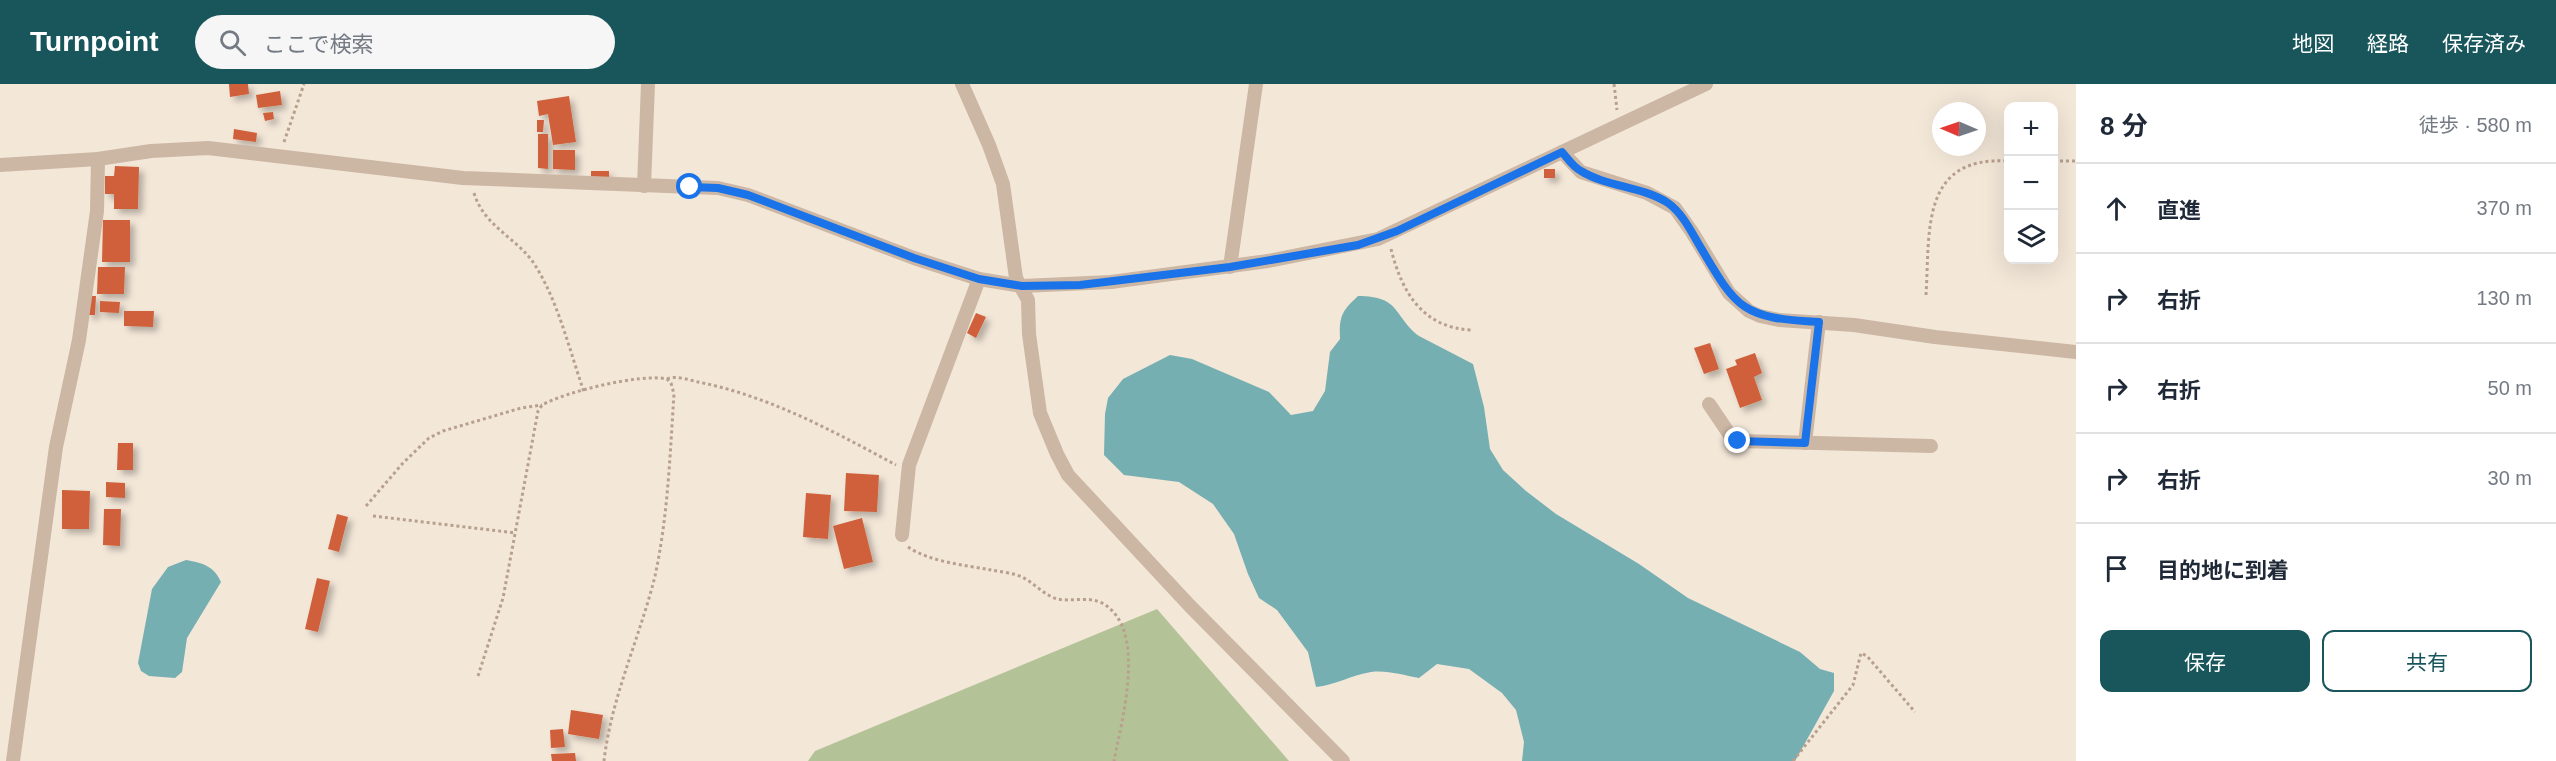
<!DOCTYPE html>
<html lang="ja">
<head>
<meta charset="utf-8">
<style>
	body { margin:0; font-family:Arial,"Noto Sans JP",sans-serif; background:#f6f6f7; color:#1f2937 }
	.controls { position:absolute; right:18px; top:18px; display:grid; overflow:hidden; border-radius:12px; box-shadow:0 6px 24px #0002 }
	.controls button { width:54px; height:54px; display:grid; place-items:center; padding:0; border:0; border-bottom:2px solid #e0e1e3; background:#fff; color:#1f2937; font:30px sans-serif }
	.compass { position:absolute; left:1932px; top:18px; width:54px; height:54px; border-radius:50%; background:#fff; box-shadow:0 6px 24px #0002; rotate:272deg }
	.stop { position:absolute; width:18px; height:18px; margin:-14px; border:4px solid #1a73e8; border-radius:50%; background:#fff }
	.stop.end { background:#1a73e8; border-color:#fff; box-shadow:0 2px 6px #0008 }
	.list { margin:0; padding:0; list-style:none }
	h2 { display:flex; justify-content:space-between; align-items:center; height:78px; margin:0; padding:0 24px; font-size:26px }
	h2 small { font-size:20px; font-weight:400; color:#747a83 }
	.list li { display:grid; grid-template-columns:39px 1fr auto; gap:18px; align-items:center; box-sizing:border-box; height:90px; padding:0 24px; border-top:2px solid #e0e1e3 }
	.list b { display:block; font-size:22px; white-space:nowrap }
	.list em { font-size:20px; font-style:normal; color:#747a83 }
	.actions { display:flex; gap:12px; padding:18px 24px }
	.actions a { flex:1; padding:14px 0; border:2px solid #19565b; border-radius:12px; text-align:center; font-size:21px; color:#19565b }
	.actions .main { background:#19565b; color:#fff }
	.icon { flex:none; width:33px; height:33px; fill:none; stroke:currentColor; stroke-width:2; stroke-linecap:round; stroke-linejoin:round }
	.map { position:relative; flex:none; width:2076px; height:677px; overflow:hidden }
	header { display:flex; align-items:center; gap:36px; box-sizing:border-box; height:84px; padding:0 30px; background:#19565b; color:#fff }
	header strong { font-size:28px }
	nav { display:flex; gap:33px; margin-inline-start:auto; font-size:21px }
	.search { width:420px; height:54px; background:#f6f6f7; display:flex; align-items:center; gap:15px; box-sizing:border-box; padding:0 21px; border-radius:33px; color:#747a83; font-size:22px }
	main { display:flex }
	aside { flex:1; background:#fff }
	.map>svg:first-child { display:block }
</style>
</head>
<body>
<header>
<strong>Turnpoint</strong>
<div class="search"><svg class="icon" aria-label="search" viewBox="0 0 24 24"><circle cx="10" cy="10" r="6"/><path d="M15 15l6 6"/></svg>ここで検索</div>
<nav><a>地図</a><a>経路</a><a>保存済み</a></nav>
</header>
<main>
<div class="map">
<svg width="2076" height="677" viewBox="0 0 2076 677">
	<defs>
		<filter id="shadow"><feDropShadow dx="4.5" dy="4.5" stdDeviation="3" flood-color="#0004"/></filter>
	</defs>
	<rect width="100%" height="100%" fill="#f3e7d8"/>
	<!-- green -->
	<path fill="#b4c397" d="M1157 525 1289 677H808L815 667Z"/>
	<!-- water -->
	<g fill="#75afb2">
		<path d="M1358 212C1401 212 1393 232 1419 252L1473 280 1484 323 1490 365 1503 386 1526 407 1556 430 1639 480 1688 514 1800 568 1820 585 1834 589V607L1795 677H1522L1524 658 1516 626 1502 609 1469 585 1437 580 1419 594C1403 591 1387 586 1371 588 1352 591 1335 601 1316 603L1308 568 1277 526 1259 514 1248 490 1234 450 1213 420 1179 398 1124 391 1104 371 1105 330 1108 314 1123 295 1170 271 1192 275 1269 308 1291 331 1313 327 1325 307 1330 268 1340 255C1339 232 1342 227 1358 212Z"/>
		<path d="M186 476C203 479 214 482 221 498L187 554 182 588 175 594 149 592 141 587 138 579 152 505 168 483Z"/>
	</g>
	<!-- building -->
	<g fill="#cf603b" filter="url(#shadow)">
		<path d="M229 0H248L249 10 230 13Z"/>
		<path d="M280 7 282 21 258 24 256 11Z"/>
		<path d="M569 12 576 58 553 61 548 30 539 32 537 17Z"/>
		<path d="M273 28 274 35 265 37 263 29Z"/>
		<path d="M537 36H544L543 48H537Z"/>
		<path d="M234 45 257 49 256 58 233 55Z"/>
		<path d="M538 50H548V85L538 84Z"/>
		<path d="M553 66H575V86L553 85Z"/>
		<path d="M115 82 139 83 138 125H114V110H105V92H114Z"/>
		<rect x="1544" y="85" width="11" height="9"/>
		<rect x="591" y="87" width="18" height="6"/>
		<path d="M103 136H130V178H102Z"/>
		<path d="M98 183H125L124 210H97Z"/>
		<path d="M88 212H96L95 231H88Z"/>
		<path d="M100 217 120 218 119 229 100 228Z"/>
		<path d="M124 227H154L153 243 124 242Z"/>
		<path d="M976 229 986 233 976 254 967 249Z"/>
		<path d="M1710 259 1719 285 1704 290 1694 264Z"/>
		<path d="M1755 269 1762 289 1754 293 1762 316 1740 324 1726 285 1737 281 1735 276Z"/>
		<path d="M118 359H133V386H117Z"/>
		<path d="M846 389 879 391 877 428 844 427Z"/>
		<path d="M106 398 125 399V414L106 413Z"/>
		<path d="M62 406 90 407 89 445H62Z"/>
		<path d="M806 409 831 411 828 455 803 453Z"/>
		<path d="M104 425H121L120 462 103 461Z"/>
		<path d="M337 430 348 433 339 468 328 465Z"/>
		<path d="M862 434 873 478 844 485 833 442Z"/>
		<path d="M317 494 330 497 318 548 305 545Z"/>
		<path d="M571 626 603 631 599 655 568 650Z"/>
		<path d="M563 645 565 663 551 664 550 646Z"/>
		<path d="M575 669 576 677H552L551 670Z"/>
	</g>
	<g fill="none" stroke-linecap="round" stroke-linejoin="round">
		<!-- path -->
		<g stroke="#b8a08e" stroke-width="3" stroke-dasharray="3 3" stroke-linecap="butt">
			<path d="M1614 0 1617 26"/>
			<path d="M284 58 304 0"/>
			<path d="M2054 77H2076"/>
			<path d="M474 109C484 142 515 153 533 178 558 216 569 265 584 308"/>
			<path d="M1391 165C1402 209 1423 244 1472 246"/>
			<path d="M1926 211C1930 147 1920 72 2008 77"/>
			<path d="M667 295C676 291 689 296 698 298 769 312 833 347 896 381"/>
			<path d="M366 422 403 379 429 354 443 347 521 324 542 321"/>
			<path d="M373 432 516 449"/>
			<path d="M908 463C930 478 965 481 991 486 1001 488 1013 489 1022 493 1034 499 1044 511 1057 515 1071 518 1089 512 1102 519 1148 544 1122 635 1114 677"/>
			<path d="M478 592 503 514 538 327 542 321C565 308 641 289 667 295L671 299 674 310C670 370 668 432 655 492 640 553 611 614 604 677"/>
			<path d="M1793 677 1853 601 1861 569 1867 572 1915 628"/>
		</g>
		<!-- street -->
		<g stroke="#ccb6a4" stroke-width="14">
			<path d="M962 0 989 61 1003 100 1016 194 1028 216 1029 250 1040 329 1057 370 1068 391 1189 521 1343 677"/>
			<path d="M1562 68 1581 88 1647 109 1675 124 1692 148 1729 209 1749 227 1760 232 1779 236 1854 241 1935 253 2076 268"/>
			<path d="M0 81 98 75 151 67 208 64 463 94 718 104 748 111 914 174 979 195 1022 202 1111 198 1268 177 1378 155 1706 0"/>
			<path d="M644 102 648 0"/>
			<path d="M1230 183 1256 0"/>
			<path d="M1709 320 1732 354 1738 357 1931 362"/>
			<path d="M1805 359 1819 238"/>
			<path d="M902 451 909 381 979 195"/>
			<path d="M13 677 56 363 79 256 97 127 98 75"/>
		</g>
	</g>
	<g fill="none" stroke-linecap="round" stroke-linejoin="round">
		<!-- route -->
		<path stroke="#1a73e8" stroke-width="8" d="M690 103 718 104 748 111 914 174 979 195 1022 202 1080 201 1230 183 1358 161 1397 147 1562 68C1568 75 1573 83 1581 87 1607 103 1642 102 1668 119 1681 128 1690 145 1698 159 1737 225 1740 234 1819 238L1805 359 1738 357"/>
	</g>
</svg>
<div class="controls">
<button>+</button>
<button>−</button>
<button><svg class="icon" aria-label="layers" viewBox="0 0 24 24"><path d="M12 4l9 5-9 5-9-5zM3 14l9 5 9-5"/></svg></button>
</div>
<svg class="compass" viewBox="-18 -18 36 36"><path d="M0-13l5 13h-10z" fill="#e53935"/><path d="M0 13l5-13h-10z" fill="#747a83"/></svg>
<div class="stop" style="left:690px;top:103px"></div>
<div class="stop end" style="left:1738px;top:357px"></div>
</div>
<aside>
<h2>8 分<small>徒歩 · 580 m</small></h2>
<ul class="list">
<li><svg class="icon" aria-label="ahead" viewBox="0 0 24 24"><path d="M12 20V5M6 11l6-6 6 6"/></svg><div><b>直進</b></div><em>370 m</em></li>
<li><svg class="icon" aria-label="right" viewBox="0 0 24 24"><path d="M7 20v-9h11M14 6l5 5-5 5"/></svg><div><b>右折</b></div><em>130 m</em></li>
<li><svg class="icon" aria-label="right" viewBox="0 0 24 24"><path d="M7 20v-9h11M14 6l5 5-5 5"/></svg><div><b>右折</b></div><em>50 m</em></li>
<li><svg class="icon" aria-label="right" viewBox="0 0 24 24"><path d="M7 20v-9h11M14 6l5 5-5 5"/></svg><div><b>右折</b></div><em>30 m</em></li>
<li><svg class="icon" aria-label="arrive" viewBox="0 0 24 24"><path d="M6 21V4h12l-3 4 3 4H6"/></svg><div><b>目的地に到着</b></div></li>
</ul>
<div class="actions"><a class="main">保存</a><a>共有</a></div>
</aside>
</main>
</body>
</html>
